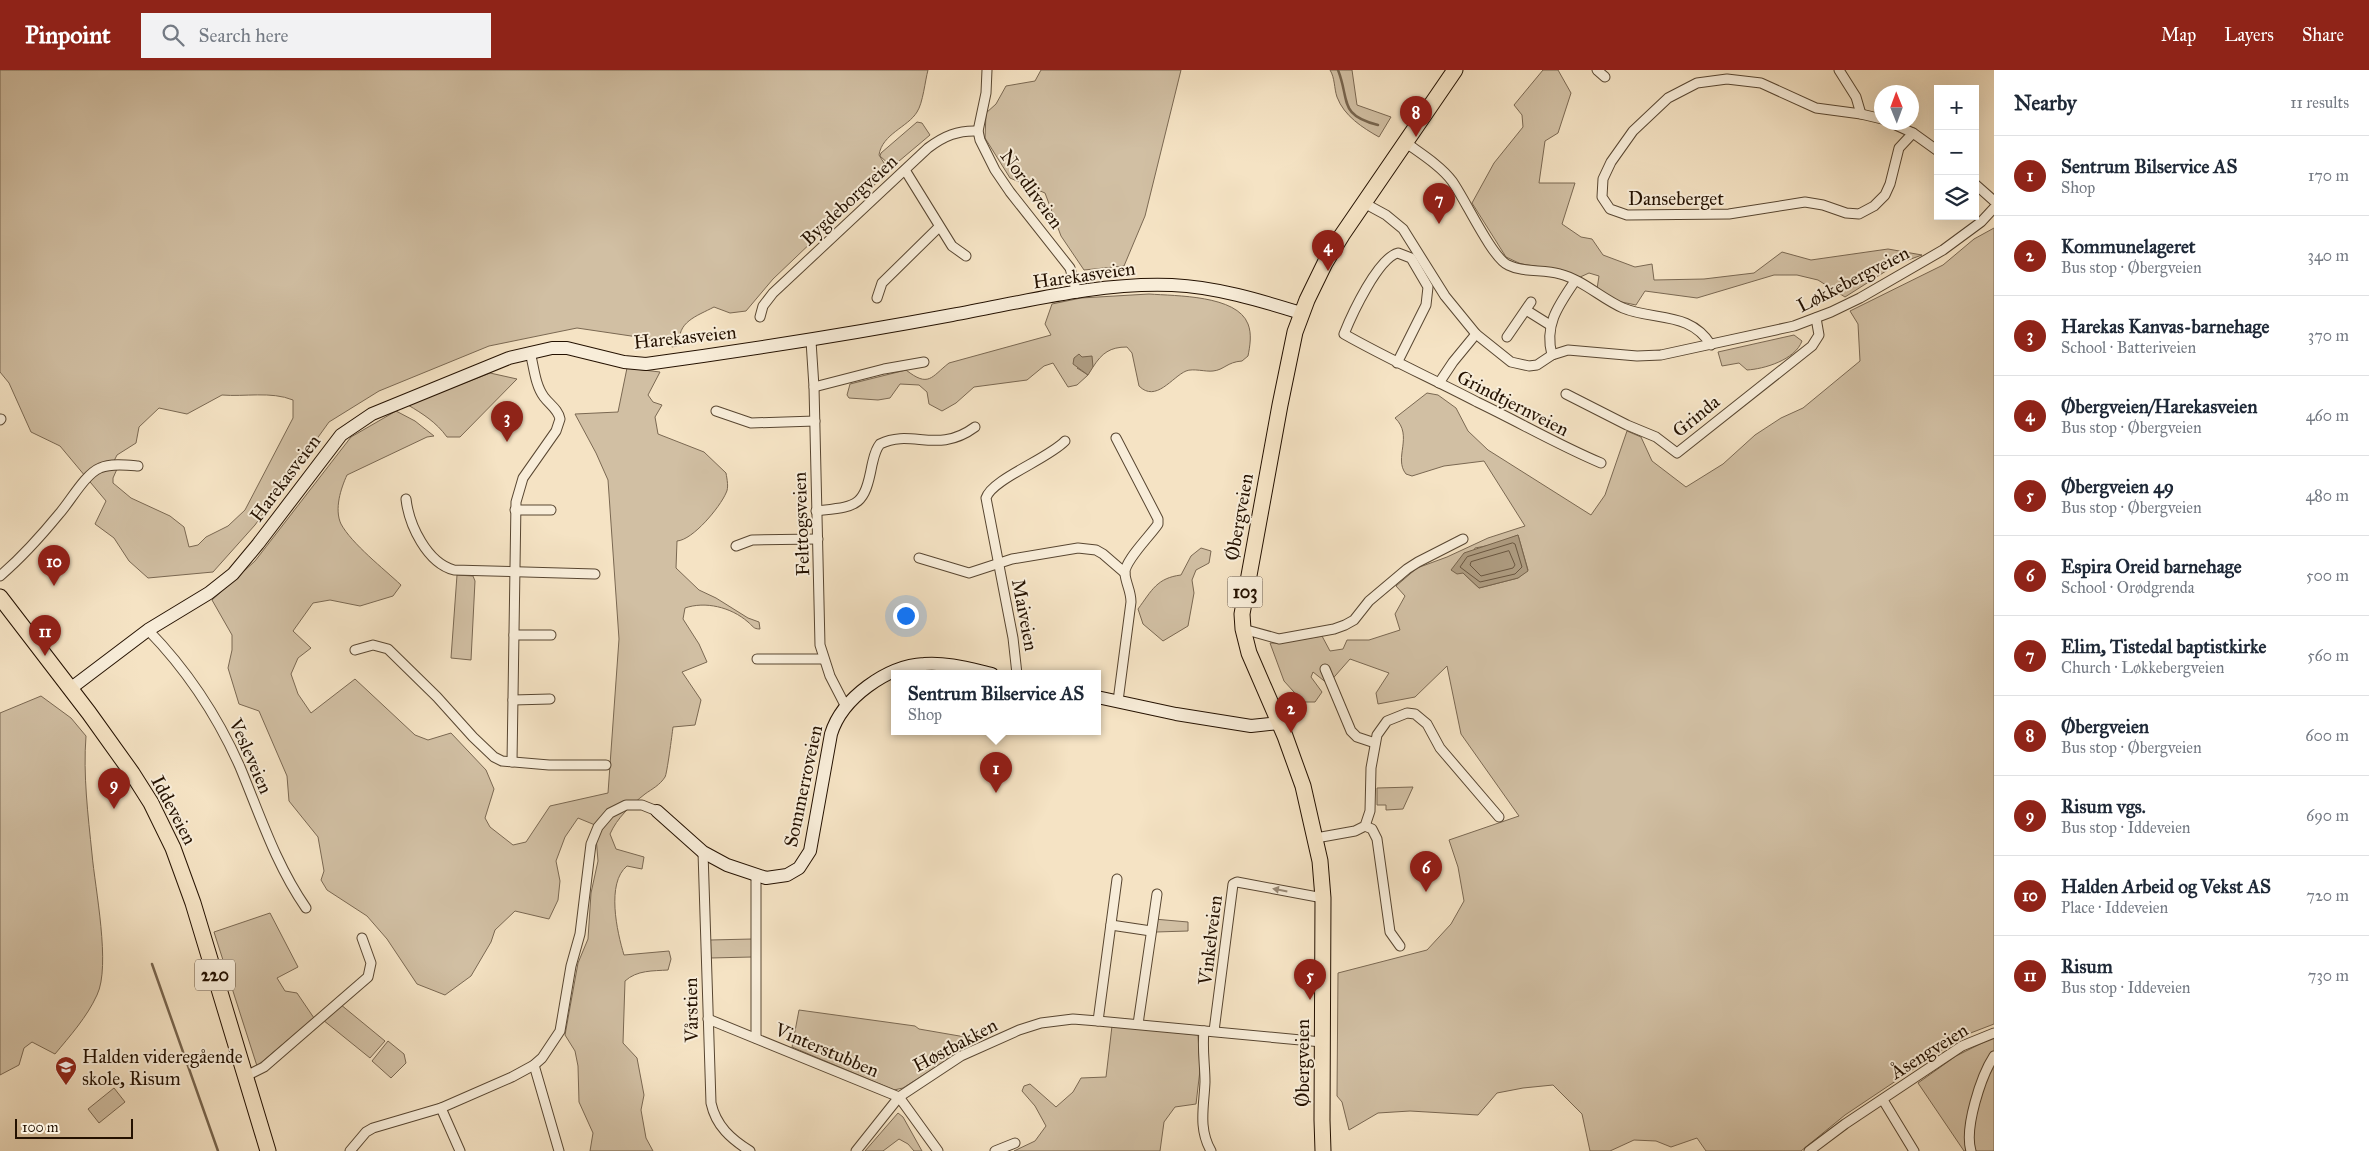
<!DOCTYPE html>
<html lang="en">
<head>
<meta charset="utf-8">
<style>
	body { margin:0; font-family:"IM FELL Great Primer",serif; background:#f2f2f3; color:#1f2937 }
	.controls { position:absolute; right:15px; top:15px; display:grid; overflow:hidden; border-radius:0px; box-shadow:0 5px 20px #0002 }
	.controls button { width:45px; height:45px; display:grid; place-items:center; padding:0; border:0; border-bottom:1px solid #e0e1e3; background:#fff; color:#1f2937; font:25px sans-serif }
	.compass { position:absolute; left:1874px; top:15px; width:45px; height:45px; border-radius:50%; background:#fff; box-shadow:0 5px 20px #0002; rotate:359deg }
	.scale { position:absolute; left:15px; bottom:12px; width:118px; box-sizing:border-box; padding-left:5px; border:2px solid #241100; border-top:0; font-size:14px; line-height:18px; white-space:nowrap; color:#241100; -webkit-text-stroke:4px #f8edd9; paint-order:stroke }
	.you { position:absolute; left:905px; top:545px; width:18px; height:18px; margin:-12px; border:4px solid #fff; border-radius:50%; background:#1a73e8; box-shadow:0 0 0 8px #1a73e833 }
	.badge { display:grid; place-items:center; width:32px; height:32px; border-radius:50%; background:#8f2418; color:#fff; font-size:16px; font-weight:700 }
	.pin { position:absolute; translate:-50% -41px; filter:drop-shadow(0 1px 2px #0008) }
	.pin::after { content:''; position:absolute; top:26px; width:18px; height:15px; background:inherit; clip-path:polygon(0 0,100% 0,50% 100%) }
	.popup { position:absolute; left:891px; top:600px; width:210px; height:65px; box-sizing:border-box; display:grid; place-content:center; border-radius:0px; background:#fff; filter:drop-shadow(0 1px 4px #0005); font-size:16px; white-space:nowrap; color:#747a83 }
	.popup b { font-size:19px; color:#1f2937 }
	.popup::after { content:''; position:absolute; left:50%; top:100%; margin-left:-10px; border:10px solid transparent; border-top-color:#fff }
	.list { margin:0; padding:0; list-style:none }
	h2 { display:flex; justify-content:space-between; align-items:center; height:65px; margin:0; padding:0 20px; font-size:21px }
	h2 small { font-size:16px; font-weight:400; color:#747a83 }
	.list li { display:grid; grid-template-columns:32px 1fr auto; gap:15px; align-items:center; box-sizing:border-box; height:80px; padding:0 20px; border-top:1px solid #e0e1e3 }
	.list b { display:block; font-size:19px; white-space:nowrap }
	.list p { margin:0; font-size:16px; white-space:nowrap; color:#747a83 }
	.list em { font-size:16px; font-style:normal; color:#747a83 }
	.icon { flex:none; width:28px; height:28px; fill:none; stroke:currentColor; stroke-width:2; stroke-linecap:round; stroke-linejoin:round }
	.map { position:relative; flex:none; width:1994px; height:1081px; overflow:hidden }
	header { display:flex; align-items:center; gap:30px; box-sizing:border-box; height:70px; padding:0 25px; background:#8f2418; color:#fff }
	header strong { font-size:24px }
	nav { display:flex; gap:28px; margin-inline-start:auto; font-size:18px }
	.search { width:350px; height:45px; background:#f2f2f3; display:flex; align-items:center; gap:12px; box-sizing:border-box; padding:0 18px; border-radius:0px; color:#747a83; font-size:19px }
	main { display:flex }
	aside { flex:1; background:#fff }
	.map>svg:first-child { display:block }
</style>
</head>
<body>
<header>
<strong>Pinpoint</strong>
<div class="search"><svg class="icon" aria-label="search" viewBox="0 0 24 24"><circle cx="10" cy="10" r="6"/><path d="M15 15l6 6"/></svg>Search here</div>
<nav><a>Map</a><a>Layers</a><a>Share</a></nav>
</header>
<main>
<div class="map">
<svg width="1994" height="1081" viewBox="0 0 1994 1081">
	<rect width="100%" height="100%" fill="#f5e3c4"/>
	<filter id="stains"><feTurbulence type="fractalNoise" baseFrequency=".004" numOctaves="4"/><feColorMatrix values="0 0 0 0 .2 0 0 0 0 .09 0 0 0 0 .02 0 0 0 .5 -.17"/></filter>
	<radialGradient id="worn" r=".72"><stop offset=".6" stop-color="#630" stop-opacity="0"/><stop offset="1" stop-color="#630" stop-opacity=".3"/></radialGradient>
	<!-- green -->
	<g fill="#d1bfa3" stroke="#7a6852" fill-rule="evenodd">
		<path d="M0 0H928C925 11 923 33 917 42 908 57 882 64 879 85L889 101 850 138 826 147 817 167 773 209 746 241 730 243 714 237C697 246 676 252 680 275L672 277 665 271 577 258 489 276 379 321 329 352 255 455 213 502 148 508 129 491 114 468 95 454 106 431 60 376 31 362 9 313 0 302ZM222 325C244 327 271 321 293 330V348L245 440 228 456 206 467 198 475 189 477 184 457 170 446 131 428 113 413V408L117 399 114 391 117 385 136 373 139 357 159 338 187 344Z"/>
		<path d="M1041 0H1181L1145 146 1124 196 1084 200 1061 166 1045 123 1010 108 985 68 986 43 996 34 1006 16 1035 11Z"/>
		<path d="M1330 0H1352L1357 35 1391 47 1379 67C1363 58 1344 46 1337 27 1334 18 1335 8 1330 0Z"/>
		<path d="M1543 0H1558L1571 23 1558 63 1545 71 1539 113H1575L1562 154 1581 167 1592 169 1603 185 1635 197 1652 194 1654 210 1704 209 1754 203 1782 182 1811 190 1888 179 1922 185 1897 194 1845 227 1818 210 1797 205H1774L1697 228 1645 221 1636 235 1612 230 1597 219 1599 206 1589 203 1578 208 1561 200 1521 194 1506 187 1472 133 1494 93 1523 57 1522 45 1514 35Z"/>
		<path d="M917 52 922 53 930 65 892 97 880 86 881 83Z"/>
		<path d="M1994 158V954L1968 964 1948 976 1845 1045 1801 1081H1706L1697 1068 1671 1077 1656 1071 1634 1070 1610 1081H1590L1582 1044 1553 1015 1523 1018 1497 1023 1478 1045 1410 1041 1378 1043 1349 1060 1342 1032 1337 1026 1338 903 1427 880 1451 854 1464 831 1458 797 1449 770 1519 746 1461 664 1447 596 1415 627 1378 634 1376 623 1389 603 1350 589 1328 614 1313 602 1311 607 1322 622 1315 632H1303L1284 611 1270 573H1280L1322 566 1330 581 1343 579 1347 570H1369L1400 560 1395 544 1405 526 1396 516 1417 498 1447 487 1488 468 1525 456 1484 391 1444 396 1412 406 1406 404C1393 388 1414 366 1395 348L1427 323 1438 325 1456 338 1468 361 1488 380 1591 445 1605 425 1627 361 1641 367 1652 391 1686 417 1723 394 1755 365 1781 348 1803 338 1860 291 1858 254 1850 241 1943 195 1974 169ZM1518 465 1528 500 1518 508 1479 518 1463 503 1475 478 1496 474Z"/>
		<path d="M1149 224C1176 226 1237 225 1248 254 1252 264 1250 276 1248 286L1242 291C1227 292 1224 300 1213 301 1206 302 1193 298 1186 301 1172 307 1156 333 1139 316L1132 283 1127 277C1110 277 1102 283 1093 297L1077 298 1088 305 1077 315 1068 317 1053 293 1044 296 1027 310 974 317 956 333 942 341 929 334 927 322 919 315 900 314 890 328 878 330 849 328 847 325 850 314 906 300C929 318 931 307 949 293L1051 265 1045 254 1052 234 1081 228Z"/>
		<path d="M1794 265 1802 271C1795 290 1764 299 1747 300L1739 293 1722 296 1718 282Z"/>
		<path d="M627 298 660 302 648 325 653 332 662 335 655 347 658 364 704 382 726 403C727 409 729 418 726 423 720 437 693 470 677 471L676 498 699 520 716 528 748 548 759 552 760 559C753 559 753 556 748 552 731 537 705 531 685 538L683 549 699 574 707 592 682 602 701 630 695 655 673 657C672 665 667 704 665 707 660 715 652 719 645 724 631 735 617 748 610 764L616 779 644 787 642 799 627 796C606 813 617 862 624 885L669 881 671 889 668 900C653 901 637 900 625 911L623 973 637 988 644 1025 641 1040 646 1068 653 1081H590L593 1063 579 1032 578 996 575 981 565 965 578 893 588 869 591 823 598 791 595 755 578 748 565 767 556 791 560 811 558 830 549 849 515 841 495 860 491 872 471 906 445 925 417 914 387 869 367 846 327 820 321 810 324 801 318 767 289 731 287 706 259 641 239 634 228 598 232 580V565L212 530 255 491 351 367 396 341 415 351 434 366 427 367 347 405C341 418 334 439 341 454 352 474 384 499 401 515L393 526 360 536 330 530 313 533 293 561 311 578 298 588 291 604 298 624 311 643 355 609 415 665 428 670 451 663 486 700 494 719 485 748 490 757 513 775 526 772 550 736 608 723 619 569 608 410 596 383 575 344 618 342Z"/>
		<path d="M490 303 517 309 460 367H447C436 352 423 344 408 335Z"/>
		<path d="M1201 478 1211 481 1209 493 1196 500 1192 510 1194 523 1188 556 1163 571 1143 554 1138 539C1152 520 1157 508 1181 505L1191 486Z"/>
		<path d="M457 505 473 506 475 511 471 590 451 588Z"/>
		<path d="M41 626 71 648 86 666C83 705 88 745 92 784 95 818 111 896 97 925 87 947 70 966 55 984L32 972 24 978 19 995 0 1005V643Z"/>
		<path d="M1413 717 1403 739 1386 740V735H1377V718Z"/>
		<path d="M270 843 298 897 277 908 285 921 297 923 314 948 257 996 214 862Z"/>
		<path d="M1154 849 1188 852V861L1156 862Z"/>
		<path d="M752 869V887L710 888V870Z"/>
		<path d="M340 934 385 971 370 988 323 950Z"/>
		<path d="M799 940 915 956 919 959 971 968 972 974 903 1018 894 1020 792 977Z"/>
		<path d="M1112 956 1198 965 1200 1000 1196 1034 1175 1037 1164 1052 1160 1081H1014L1035 1071 1046 1056 1035 1036 1022 1021 1024 1016 1030 1014 1056 1037 1073 1022 1081 1008 1106 1007Z"/>
		<path d="M1994 967V1081H1964L1918 1013 1956 986Z"/>
		<path d="M388 971 404 984 406 993 391 1008 372 991Z"/>
		<path d="M114 1018 125 1032 99 1053 88 1039Z"/>
		<path d="M898 1043 903 1047 922 1081H914L908 1074 899 1069 883 1081H865Z"/>
	</g>
	<!-- water -->
	<g fill="#ae9c81" stroke="#77644d">
		<path d="M1079 284 1082 287 1092 286 1093 297 1088 305 1073 294 1074 288Z"/>
		<path d="M1518 465 1528 501 1518 508 1479 518 1463 503 1457 504 1451 500 1464 483Z"/>
	</g>
	<g fill="none" stroke-linecap="round" stroke-linejoin="round">
		<!-- shore -->
		<g stroke="#695640" stroke-width="1">
			<path d="M1513 473 1515 474 1522 497 1515 504 1480 512 1460 497 1467 487Z"/>
			<path d="M1509 481 1515 495 1513 498 1481 506 1470 495 1471 492Z"/>
		</g>
		<!-- stream -->
		<g stroke="#77644d" stroke-width="2.5">
			<path d="M1338 0C1350 30 1338 45 1378 55"/>
			<path d="M152 894 218 1081"/>
		</g>
		<!-- street casing -->
		<g stroke="#584631" stroke-width="11">
			<g id="street">
				<path d="M987 0 986 23 978 61 980 70 995 100 1010 122 1070 198 1077 223"/>
				<path d="M1597 0 1605 7"/>
				<path d="M1839 0 1856 27 1861 44"/>
				<path d="M1882 49 1861 44 1816 38 1761 13 1727 9 1697 13 1668 28 1633 61 1611 92 1603 109 1602 127 1610 139 1627 145 1729 144 1805 132 1823 135 1846 143 1859 144 1874 136 1885 125 1890 114 1899 78 1913 63"/>
				<path d="M1889 52 1913 63 1938 81"/>
				<path d="M1405 72C1420 83 1441 96 1452 111 1465 129 1492 188 1508 195 1524 203 1543 199 1560 204 1583 210 1602 229 1623 238 1654 251 1690 241 1711 275"/>
				<path d="M905 100 952 176 966 186"/>
				<path d="M1975 114 1994 131"/>
				<path d="M1364 133 1386 145 1403 159 1445 226 1476 264 1511 292 1529 296 1537 295 1552 285 1568 280 1637 286 1661 285 1794 256 1831 242 1860 228 1943 180 1981 152 1994 138"/>
				<path d="M877 228 882 213 939 157"/>
				<path d="M1526 240 1550 255"/>
				<path d="M760 247 763 236 773 223 928 78C944 66 958 60 978 61"/>
				<path d="M1507 267 1531 232"/>
				<path d="M811 271 814 317 820 575 830 606 846 637"/>
				<path d="M1552 285C1544 255 1558 236 1575 211"/>
				<path d="M1397 293 1426 235 1428 217 1411 188 1398 183C1378 188 1352 244 1344 264 1388 289 1433 309 1477 332 1519 352 1558 375 1601 393"/>
				<path d="M1439 313 1453 292 1476 264"/>
				<path d="M814 317 884 299 924 292"/>
				<path d="M1566 324 1627 355 1656 367 1677 383 1812 276 1819 265 1816 248"/>
				<path d="M716 341 751 353 815 351"/>
				<path d="M0 350 1 349"/>
				<path d="M1116 368 1158 449V454C1151 465 1123 492 1125 504 1126 514 1131 521 1131 532L1118 631"/>
				<path d="M406 429C409 455 427 493 454 500L595 504"/>
				<path d="M515 440H551"/>
				<path d="M816 441C857 436 864 438 872 395 874 387 875 380 880 374 912 358 937 385 975 357"/>
				<path d="M736 476 752 470 818 469"/>
				<path d="M919 488 969 503 1012 489 1078 478 1096 480 1103 484 1125 503"/>
				<path d="M0 506C21 488 41 466 59 444 70 432 85 404 100 398 111 393 127 395 138 396"/>
				<path d="M1243 559 1279 569 1334 559 1345 555 1354 550 1369 531 1407 499 1418 492 1463 469"/>
				<path d="M148 560C187 600 217 645 240 697 260 745 276 795 306 838"/>
				<path d="M514 565H551"/>
				<path d="M355 580 373 575 388 579 437 627 473 667 494 687 502 691 549 695H606"/>
				<path d="M757 589H823"/>
				<path d="M1325 599 1351 661 1357 667 1375 673"/>
				<path d="M1017 604 1013 568 986 428C992 409 1048 389 1065 371"/>
				<path d="M513 630 550 629"/>
				<path d="M512 692 516 432 523 408 556 361 560 349C558 339 550 335 544 327 535 315 534 297 530 282"/>
				<path d="M1365 756 1372 759 1377 769 1390 862 1400 876"/>
				<path d="M1316 768 1355 761 1365 756 1370 741 1371 698 1377 665 1387 651 1407 643 1415 644 1427 654 1440 678 1499 747"/>
				<path d="M703 782 711 1033C716 1056 731 1069 750 1081"/>
				<path d="M756 806V968"/>
				<path d="M1111 855 1151 861"/>
				<path d="M708 949 899 1027 938 1081"/>
				<path d="M1098 951 1117 809"/>
				<path d="M1138 954 1157 824"/>
				<path d="M1204 961C1202 978 1205 995 1205 1012 1204 1037 1198 1058 1211 1081"/>
				<path d="M1214 961 1233 814 1237 812 1323 828"/>
				<path d="M534 995 559 1081"/>
				<path d="M246 1006 264 997 368 907 371 893 362 868"/>
				<path d="M1883 1030 1914 1081"/>
				<path d="M441 1038 460 1081"/>
				<path d="M350 1081 366 1062 373 1058 441 1038 512 1007 534 995 542 988 560 961 571 896 580 864 591 774 598 757 610 743 626 735H642L657 741"/>
				<path d="M856 1081 899 1027 961 986 1019 960 1041 953 1073 949 1098 951 1322 972"/>
				<path d="M995 1081 1015 1073"/>
				<path d="M1809 1081 1845 1054 1962 976 1994 963"/>
				<path d="M1971 1081C1964 1058 1981 1006 1994 986"/>
			</g>
		</g>
		<!-- secondary casing -->
		<g stroke="#241100" stroke-width="14">
			<g id="secondary">
				<path d="M70 619 148 560 209 523 233 504 258 474 341 365 372 344 509 288 552 278H567L624 292 646 294C748 280 850 264 952 245 1024 232 1099 212 1172 215 1216 217 1259 230 1301 243"/>
				<path d="M1097 627 1176 644 1251 656 1279 653"/>
				<path d="M657 741 703 782 727 795 766 808 787 805 799 798 810 781 831 664C842 628 887 596 924 594 946 592 970 599 992 604"/>
			</g>
		</g>
		<!-- primary casing -->
		<g stroke="#241100" stroke-width="17">
			<g id="primary">
				<path d="M0 527 89 643 132 703 151 733 173 778 193 833 268 1081"/>
				<path d="M1323 1081 1322 1050 1323 828 1320 791 1303 716 1285 666 1249 583 1243 559 1242 544 1280 335 1295 262 1307 230 1325 193 1342 165 1455 0"/>
			</g>
		</g>
		<!-- street -->
		<use href="#street" stroke="#f8edd9" stroke-width="9"/>
		<!-- secondary -->
		<use href="#secondary" stroke="#f8edd9" stroke-width="12"/>
		<!-- primary -->
		<use href="#primary" stroke="#f5e3c4" stroke-width="15"/>
	</g>
	<!-- one-way arrows -->
	<defs><path id="oneway-solid" d="M-6-.8H1V-3.2L6.5 0L1 3.2V.8H-6Z" transform="scale(1.25)"/></defs>
	<use fill="#998a77" href="#oneway-solid" transform="translate(1280 820) rotate(-169)"/>
	<!-- icons -->
	<defs>
		<g id="school-pin" transform="scale(1.125)"><path d="M0 17L-7.5 6A9.5 9.5 0 1 1 7.5 6Z" fill="#8f2418" stroke="#f8edd9"/><path d="M0-5L7-2L0 1L-7-2ZM-4 1L0 2.5L4 1V4Q0 6-4 4Z" fill="#fff"/></g>
	</defs>
	<g fill-rule="evenodd">
		<use href="#school-pin" x="66" y="997"/>
	</g>
	<g text-anchor="middle" dominant-baseline="central" stroke-width="4" stroke-linejoin="round" paint-order="stroke">
		<!-- shield labels -->
		<g fill="#f8edd9" stroke="#645341" stroke-width="1">
			<rect x="1227.5" y="506.5" width="35" height="31" rx="4"/>
			<rect x="195" y="889.5" width="40" height="31" rx="4"/>
		</g>
		<g font-size="18" font-weight="bold" fill="#241100">
			<text x="1245" y="522">103</text>
			<text x="215" y="905">220</text>
		</g>
		<!-- street labels -->
		<g font-size="19" fill="#241100" stroke="#f8edd9">
			<text transform="translate(1032 119) rotate(54)">Nordliveien</text>
			<text x="1676" y="128">Danseberget</text>
			<text transform="translate(849 130) rotate(-43)">Bygdeborgveien</text>
			<text transform="translate(1084 205) rotate(-8)">Harekasveien</text>
			<text transform="translate(1853 209) rotate(-27)">Løkkebergveien</text>
			<text transform="translate(685 267) rotate(-6)">Harekasveien</text>
			<text transform="translate(1513 333) rotate(27)">Grindtjernveien</text>
			<text transform="translate(1696 346) rotate(-39)">Grinda</text>
			<text transform="translate(285 408) rotate(-53)">Harekasveien</text>
			<text transform="translate(1239 447) rotate(-80)">Øbergveien</text>
			<text transform="translate(801 454) rotate(-92)">Felttogsveien</text>
			<text transform="translate(1025 545) rotate(79)">Maiveien</text>
			<text transform="translate(251 686) rotate(66)">Vesleveien</text>
			<text transform="translate(803 716) rotate(-78)">Sommerroveien</text>
			<text transform="translate(174 740) rotate(62)">Iddeveien</text>
			<text transform="translate(1210 870) rotate(-83)">Vinkelveien</text>
			<text transform="translate(691 940) rotate(-91)">Vårstien</text>
			<text transform="translate(955 975) rotate(-28)">Høstbakken</text>
			<text transform="translate(827 980) rotate(23)">Vinterstubben</text>
			<text transform="translate(1929 981) rotate(-32)">Åsengveien</text>
			<text transform="translate(1302 993) rotate(-90)">Øbergveien</text>
		</g>
		<!-- poi labels -->
		<g font-size="19" fill="#241100" stroke="#f8edd9" text-anchor="start">
			<text x="82" y="986">Halden videregående<tspan x="82" dy="22">skole, Risum</tspan></text>
		</g>
	</g>
	<rect width="100%" height="100%" filter="url(#stains)"/>
	<rect width="100%" height="100%" fill="url(#worn)"/>
</svg>
<div class="controls">
<button>+</button>
<button>−</button>
<button><svg class="icon" aria-label="layers" viewBox="0 0 24 24"><path d="M12 4l9 5-9 5-9-5zM3 14l9 5 9-5"/></svg></button>
</div>
<svg class="compass" viewBox="-18 -18 36 36"><path d="M0-13l5 13h-10z" fill="#e53935"/><path d="M0 13l5-13h-10z" fill="#747a83"/></svg>
<div class="scale">100 m</div>
<div class="you"></div>
<div class="pin badge" style="left:996px;top:723px">1</div>
<div class="popup"><b>Sentrum Bilservice AS</b>Shop</div>
<div class="pin badge" style="left:1291px;top:663px">2</div>
<div class="pin badge" style="left:507px;top:372px">3</div>
<div class="pin badge" style="left:1328px;top:201px">4</div>
<div class="pin badge" style="left:1310px;top:930px">5</div>
<div class="pin badge" style="left:1426px;top:822px">6</div>
<div class="pin badge" style="left:1439px;top:154px">7</div>
<div class="pin badge" style="left:1416px;top:67px">8</div>
<div class="pin badge" style="left:114px;top:739px">9</div>
<div class="pin badge" style="left:54px;top:516px">10</div>
<div class="pin badge" style="left:45px;top:586px">11</div>
</div>
<aside>
<h2>Nearby<small>11 results</small></h2>
<ul class="list">
<li><span class="badge">1</span><div><b>Sentrum Bilservice AS</b><p>Shop</p></div><em>170 m</em></li>
<li><span class="badge">2</span><div><b>Kommunelageret</b><p>Bus stop · Øbergveien</p></div><em>340 m</em></li>
<li><span class="badge">3</span><div><b>Harekas Kanvas-barnehage</b><p>School · Batteriveien</p></div><em>370 m</em></li>
<li><span class="badge">4</span><div><b>Øbergveien/Harekasveien</b><p>Bus stop · Øbergveien</p></div><em>460 m</em></li>
<li><span class="badge">5</span><div><b>Øbergveien 49</b><p>Bus stop · Øbergveien</p></div><em>480 m</em></li>
<li><span class="badge">6</span><div><b>Espira Oreid barnehage</b><p>School · Orødgrenda</p></div><em>500 m</em></li>
<li><span class="badge">7</span><div><b>Elim, Tistedal baptistkirke</b><p>Church · Løkkebergveien</p></div><em>560 m</em></li>
<li><span class="badge">8</span><div><b>Øbergveien</b><p>Bus stop · Øbergveien</p></div><em>600 m</em></li>
<li><span class="badge">9</span><div><b>Risum vgs.</b><p>Bus stop · Iddeveien</p></div><em>690 m</em></li>
<li><span class="badge">10</span><div><b>Halden Arbeid og Vekst AS</b><p>Place · Iddeveien</p></div><em>720 m</em></li>
<li><span class="badge">11</span><div><b>Risum</b><p>Bus stop · Iddeveien</p></div><em>730 m</em></li>
</ul>
</aside>
</main>
</body>
</html>
